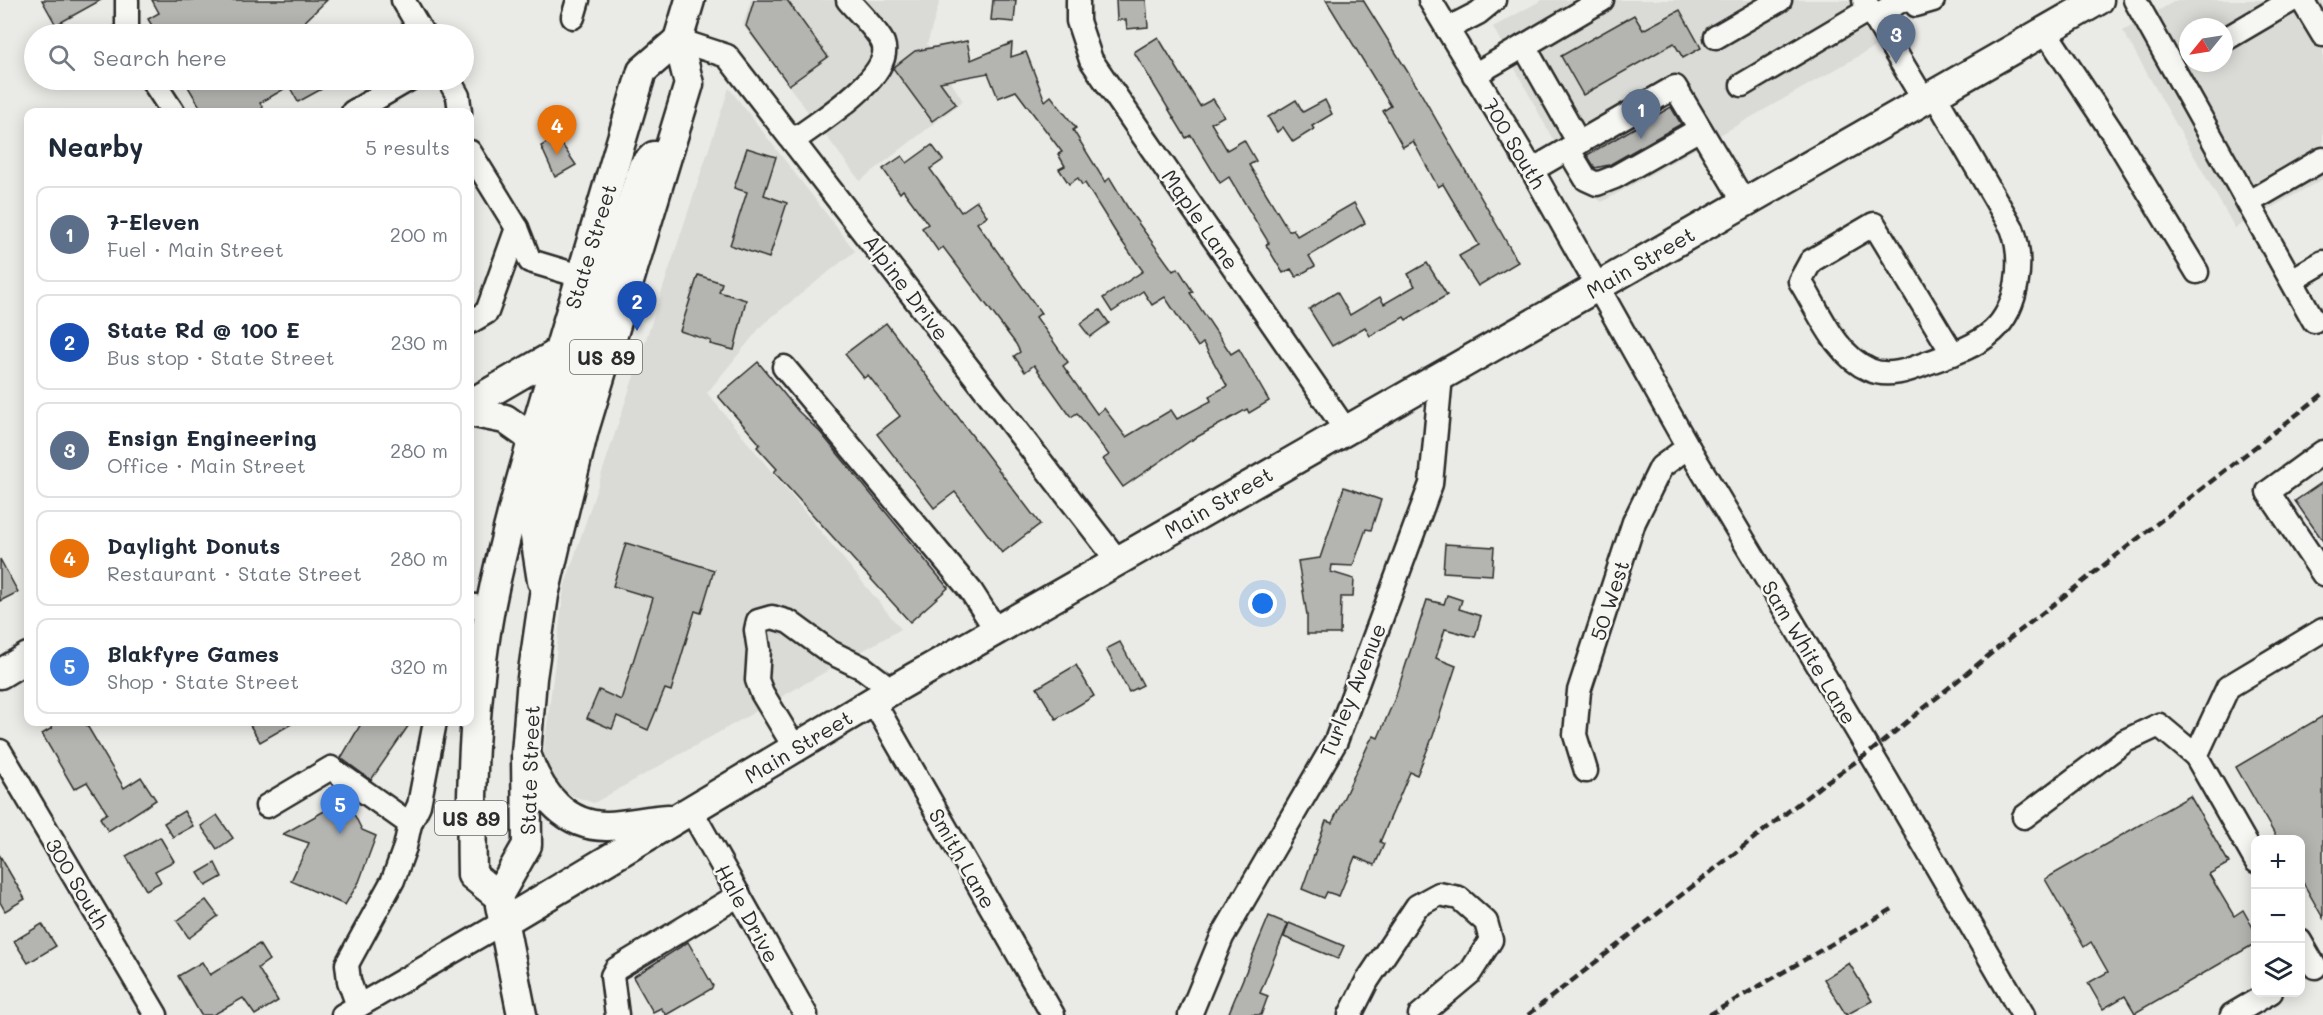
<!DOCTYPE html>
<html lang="en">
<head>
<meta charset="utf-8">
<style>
	body { margin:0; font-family:Mali,sans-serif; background:#f2f2f3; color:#1f2937 }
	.controls { position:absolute; right:18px; bottom:18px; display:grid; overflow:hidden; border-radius:12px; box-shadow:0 3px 15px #0003 }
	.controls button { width:54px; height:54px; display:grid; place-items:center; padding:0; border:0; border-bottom:2px solid #e0e1e3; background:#fff; color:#1f2937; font:30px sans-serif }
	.compass { position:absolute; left:2179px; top:18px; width:54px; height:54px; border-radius:50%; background:#fff; box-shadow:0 3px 15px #0003; rotate:240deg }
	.you { position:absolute; left:1263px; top:604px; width:21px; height:21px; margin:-15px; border:4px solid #fff; border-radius:50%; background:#1a73e8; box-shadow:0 0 0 9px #1a73e833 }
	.badge { display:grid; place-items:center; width:39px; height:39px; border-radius:50%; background:#1f6fb2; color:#fff; font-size:20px; font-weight:700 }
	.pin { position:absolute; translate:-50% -50px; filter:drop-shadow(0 2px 3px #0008) }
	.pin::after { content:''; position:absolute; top:32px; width:21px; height:18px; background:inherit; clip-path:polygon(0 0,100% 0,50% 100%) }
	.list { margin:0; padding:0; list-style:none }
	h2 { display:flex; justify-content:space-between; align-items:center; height:78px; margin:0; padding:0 24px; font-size:26px }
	h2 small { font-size:20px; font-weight:400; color:#747a83 }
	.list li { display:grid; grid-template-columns:39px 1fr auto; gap:18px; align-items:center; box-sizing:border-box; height:96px; margin:0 12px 12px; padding:0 12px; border:2px solid #e0e1e3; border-radius:12px }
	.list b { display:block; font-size:22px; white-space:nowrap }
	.list p { margin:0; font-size:20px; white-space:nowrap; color:#747a83 }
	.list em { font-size:20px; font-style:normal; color:#747a83 }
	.icon { flex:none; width:33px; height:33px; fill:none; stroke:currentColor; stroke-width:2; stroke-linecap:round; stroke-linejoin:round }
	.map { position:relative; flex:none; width:2323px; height:1015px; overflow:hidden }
	.search { position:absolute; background:#fff; box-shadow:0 3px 15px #0003; left:24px; top:24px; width:450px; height:66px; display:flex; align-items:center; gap:15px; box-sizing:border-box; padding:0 21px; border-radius:33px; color:#747a83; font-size:22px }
	.panel { position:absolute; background:#fff; box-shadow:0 3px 15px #0003; left:24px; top:108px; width:450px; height:618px; border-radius:12px }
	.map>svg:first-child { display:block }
</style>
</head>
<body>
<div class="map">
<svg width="2323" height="1015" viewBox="0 0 2323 1015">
	<rect width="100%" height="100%" fill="#eaeae6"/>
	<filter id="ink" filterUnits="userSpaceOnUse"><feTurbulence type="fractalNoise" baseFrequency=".0167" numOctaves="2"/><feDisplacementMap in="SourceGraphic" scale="12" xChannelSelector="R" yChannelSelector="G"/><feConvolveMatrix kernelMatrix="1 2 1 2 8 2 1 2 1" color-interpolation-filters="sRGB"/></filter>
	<g filter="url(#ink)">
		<!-- built -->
		<g fill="#dadad6" fill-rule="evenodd">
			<path d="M751 0H940L927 44 963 101 860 181 743 25Z"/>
			<path d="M1542 0H1873L1894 36 1602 202 1576 183 1493 27Z"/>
			<path d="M2177 0H2323V179L2235 228 2123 31ZM2188 27H2224V63H2188Z"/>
			<path d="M729 88 855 251 763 324 707 393 901 629 594 803 558 791 543 759 564 588Z"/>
		</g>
		<!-- building -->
		<g fill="#b4b4b1" stroke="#2b2b2b" stroke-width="1.5">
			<path d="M42 0H101L56 25Z"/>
			<path d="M152 0H327L292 34H157L148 19 159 13Z"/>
			<path d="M754 0H787L828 57 789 85 746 26Z"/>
			<path d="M993 0H1016L1014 22 991 20Z"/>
			<path d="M1116 0H1146L1148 27 1127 29 1126 20H1117Z"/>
			<path d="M1326 0H1363L1419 90 1518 262 1478 286 1459 256 1479 245 1443 184 1438 187 1413 141 1403 147 1383 111 1391 106Z"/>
			<path d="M1680 10 1701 48 1683 58 1674 43 1583 95 1561 56 1634 15 1643 30Z"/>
			<path d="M1158 37 1200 106 1213 99 1224 116 1211 123 1227 150 1244 140 1256 161 1249 165 1289 231 1293 229 1297 236 1354 203 1365 223 1309 256 1315 266 1296 277 1291 269 1283 273 1266 245 1269 243 1229 177 1220 183 1191 135 1186 138 1134 52Z"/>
			<path d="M967 41 971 60 1012 43 1011 57 1026 52 1045 101 1051 96 1076 128 1073 130 1105 182 1110 178 1131 213 1173 271 1178 268 1193 292 1190 293 1231 354 1239 349 1269 401 1249 413 1247 409 1190 441 1123 487 1103 459 1109 455 1077 413 1071 417 1034 365 1025 372 1014 356 1020 352 1016 344 943 247 938 251 922 228 928 224 903 190 900 193 883 169 902 156 907 163 932 145 943 160 930 169 961 212 977 201 987 216 977 223 1041 313 1036 317 1068 362 1063 366 1097 414 1104 408 1126 437 1171 410 1177 419 1211 401 1209 396 1227 386 1203 343 1198 347 1165 297 1152 305 1143 291 1112 312 1103 298 1143 271 1118 236 1085 183 1082 185 1078 178 1069 184 1059 169 1065 166 1058 154 1062 152 1016 91 998 98 988 73 940 82 956 104 932 121 893 68 915 51Z"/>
			<path d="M184 80H338L298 102 289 86 260 103 265 112H203Z"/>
			<path d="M1296 100 1303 112 1325 100 1332 114 1312 126 1314 129 1293 142 1283 127 1277 132 1268 117Z"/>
			<path d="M1671 107 1681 124 1609 165 1595 168 1587 155Z"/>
			<path d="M557 137 576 165 555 177 541 146Z"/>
			<path d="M747 148 776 157 764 195 787 203 769 258 730 245 747 192 734 188Z"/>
			<path d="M1427 263 1447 295 1406 320 1404 317 1370 336 1365 327 1332 346 1309 309 1337 292 1350 315 1380 297 1384 304 1415 286 1408 274Z"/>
			<path d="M698 275 722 283 719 292 746 300 734 350 710 344 711 341 680 331Z"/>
			<path d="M1100 310 1109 323 1090 337 1080 324Z"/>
			<path d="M886 323 1040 524 1002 553 955 492 934 508 877 434 900 416 868 375 864 378 845 354Z"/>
			<path d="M758 362 798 411 820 432 948 588 910 622 774 472 777 469 757 447 760 444 718 396Z"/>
			<path d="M2323 482V541L2295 501Z"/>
			<path d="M1344 487 1381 500 1371 530 1366 529 1353 566 1332 565 1331 572 1354 579 1353 597H1341L1340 634H1307V615L1298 561 1320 558Z"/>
			<path d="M626 543 714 570 701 613 695 611 671 691 665 689 648 730 617 716 612 729 587 718 599 690 621 700 653 598 613 586Z"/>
			<path d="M1445 544 1494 547 1492 575 1443 572Z"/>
			<path d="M0 559 18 592 0 601Z"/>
			<path d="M1447 595 1462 600 1459 609 1481 616 1475 637 1445 629 1436 658 1456 666 1433 736 1417 775 1410 772 1380 842 1384 844 1375 865 1355 857 1339 896 1327 892 1324 898 1302 889 1326 821 1332 823 1370 741 1374 736 1378 738 1395 698 1427 600 1444 604Z"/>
			<path d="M1120 642 1143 685 1129 692 1106 649Z"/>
			<path d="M1076 665 1094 696 1056 719 1037 688Z"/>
			<path d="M2323 716V918L2301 879V840H2278L2236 767Z"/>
			<path d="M48 722H85L124 788 141 777 156 800 108 831 100 818 107 813 87 782 74 789 42 734 52 728Z"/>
			<path d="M248 722H295L260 742Z"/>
			<path d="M362 722H411L371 780 341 758Z"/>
			<path d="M2190 796 2229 863 2209 874 2234 916 2243 910 2256 933V943L2135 1013 2125 996 2103 1009 2088 983 2108 972 2091 942 2084 947 2045 879Z"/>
			<path d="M337 804 355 816 362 830 376 836 359 882 345 905 291 881 309 843 283 834Z"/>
			<path d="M184 811 193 826 173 837 164 823Z"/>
			<path d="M217 815 233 838 217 849 201 826Z"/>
			<path d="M160 837 174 861 155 871 161 882 146 890 126 856Z"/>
			<path d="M0 856 25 899 5 911 0 902Z"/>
			<path d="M215 863 222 877 206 886 198 873Z"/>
			<path d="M206 900 218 916 189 938 177 921Z"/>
			<path d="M1269 916 1288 924 1260 993 1268 996 1261 1015H1228Z"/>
			<path d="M1289 923 1344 946 1338 959 1284 937Z"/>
			<path d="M42 924 56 946 28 963 14 941Z"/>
			<path d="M688 942 713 986 711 989 666 1015 661 1008 653 1012 633 977Z"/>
			<path d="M259 944 269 960 258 968 278 1001 255 1015 243 998 213 1015H201L178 976 202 962 210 975Z"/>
			<path d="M1849 963 1872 1001 1846 1015 1824 979Z"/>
		</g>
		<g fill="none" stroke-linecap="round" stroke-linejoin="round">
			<!-- minor casing -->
			<g stroke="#2b2b2b" stroke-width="27">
				<g id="minor">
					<path d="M127 0V34"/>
					<path d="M403 0 423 34"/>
					<path d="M1078 0V21L1091 60 1345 429"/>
					<path d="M1430 0 1532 170 1688 447 1886 779 2023 1015"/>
					<path d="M1864 0 1924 100"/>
					<path d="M1912 0 1916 5 1933 0"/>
					<path d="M2135 0 2314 321"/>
					<path d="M2302 0 2323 35"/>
					<path d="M573 17 578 0"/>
					<path d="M1874 17 1902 0"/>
					<path d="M1447 29 1478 13 1494 0"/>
					<path d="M2045 31 2116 138 2197 272"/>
					<path d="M1716 37 1780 0"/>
					<path d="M678 40 727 56 1117 560"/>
					<path d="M2224 40 2292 0"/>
					<path d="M1524 46 1602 0"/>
					<path d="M1474 75 1524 46 1579 143"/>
					<path d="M152 80 173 112"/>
					<path d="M449 80 458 96 460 112"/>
					<path d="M1742 85 1870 9"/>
					<path d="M1934 94 2012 228C2024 259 2019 307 1993 331 1974 348 1950 355 1927 363 1910 370 1888 378 1870 370 1835 355 1819 311 1800 281L1811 261 1874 224 1953 354"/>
					<path d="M353 112 408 80"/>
					<path d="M794 140C817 123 895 76 883 43 878 31 857 11 848 0"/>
					<path d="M1568 149 1586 179 1597 184 1615 177 1700 129"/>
					<path d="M470 152 517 228 530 261 580 276"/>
					<path d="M1532 170 1675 87 1744 202"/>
					<path d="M2249 202 2323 159"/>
					<path d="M2292 280 2323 262"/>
					<path d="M470 322 487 312 517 228"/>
					<path d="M784 367 971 591 996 630"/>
					<path d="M2323 452 2268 492 2323 574"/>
					<path d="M470 605 490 609"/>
					<path d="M873 701 1053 1015"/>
					<path d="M795 748 762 693 757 680 759 650 756 630 758 621 772 617 789 622 830 652 863 668 892 690"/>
					<path d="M0 751 156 1015"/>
					<path d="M1586 771 1575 735 1579 691 1634 522 1661 467 1688 447"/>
					<path d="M267 806 331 768 410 824 405 847 393 880 347 964 349 981 358 1006"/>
					<path d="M691 810 806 1015"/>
					<path d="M2024 817 2125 741 2159 725 2196 756"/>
					<path d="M410 824 419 805 435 722"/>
					<path d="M2256 861 2196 756 2228 687 2323 630"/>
					<path d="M2300 941 2315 967"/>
					<path d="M343 1015 502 923"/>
					<path d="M617 1015 612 976 616 969 739 895"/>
					<path d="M1190 1015 1222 937 1336 741 1431 484 1441 376"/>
					<path d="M1350 1015 1367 981 1417 906 1439 894 1459 898 1486 922 1491 940 1470 973 1420 1015"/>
					<path d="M2232 1015 2271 992"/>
				</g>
			</g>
			<!-- major casing -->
			<g stroke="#2b2b2b" stroke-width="33">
				<g id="major">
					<path d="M470 404 558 353 566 355"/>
					<path d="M470 412 505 419 533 439"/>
					<path d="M542 581 534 530 582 360 643 167 654 156"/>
					<path d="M0 674 28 657"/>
					<path d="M528 759C541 795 566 827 608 826 628 825 648 820 668 819"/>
					<path d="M498 896 527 845 526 754 532 678 544 595 558 535 584 430 689 84 678 40 690 0"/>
					<path d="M498 896 472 875C470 785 474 696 490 608 507 522 533 438 558 354 586 259 614 165 642 71L678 40"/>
					<path d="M500 905 522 1015"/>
					<path d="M502 923 892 690 2099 0"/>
				</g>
			</g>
			<!-- minor -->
			<use href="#minor" stroke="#f6f6f2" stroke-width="22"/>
			<!-- major -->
			<use href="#major" stroke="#f6f6f2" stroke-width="28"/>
			<!-- rail -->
			<g stroke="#2b2b2b" stroke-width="4.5" stroke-dasharray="9 4.5" stroke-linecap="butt">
				<path d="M1528 1015 1822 785 1870 752 1999 647 2323 394"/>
				<path d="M1709 1015 1894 908"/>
			</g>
		</g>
	</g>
	<g text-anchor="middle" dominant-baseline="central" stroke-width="5" stroke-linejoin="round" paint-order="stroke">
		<!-- shield labels -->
		<g fill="#f6f6f2" stroke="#686867" stroke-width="1.5">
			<rect x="570" y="340" width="72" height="34" rx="4.5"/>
			<rect x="435" y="801" width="72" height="34" rx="4.5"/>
		</g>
		<g font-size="20" font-weight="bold" fill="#2b2b2b">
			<text x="606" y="357">US 89</text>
			<text x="471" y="818">US 89</text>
		</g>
		<!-- street labels -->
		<g font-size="21" fill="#2b2b2b" stroke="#f6f6f2">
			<text transform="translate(1515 143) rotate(59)">700 South</text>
			<text transform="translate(1201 219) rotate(55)">Maple Lane</text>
			<text transform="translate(590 246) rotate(-73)">State Street</text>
			<text transform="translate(1640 262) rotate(-30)">Main Street</text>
			<text transform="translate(907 287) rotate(53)">Alpine Drive</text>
			<text transform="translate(1218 502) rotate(-30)">Main Street</text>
			<text transform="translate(1609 600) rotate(-72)">50 West</text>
			<text transform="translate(1810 652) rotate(59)">Sam White Lane</text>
			<text transform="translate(1352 690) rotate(-68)">Turley Avenue</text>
			<text transform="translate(798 746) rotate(-31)">Main Street</text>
			<text transform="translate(529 770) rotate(-88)">State Street</text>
			<text transform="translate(963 858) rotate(60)">Smith Lane</text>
			<text transform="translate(78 883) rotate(59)">300 South</text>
			<text transform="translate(748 913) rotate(61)">Hale Drive</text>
		</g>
	</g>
</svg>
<div class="controls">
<button>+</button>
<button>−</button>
<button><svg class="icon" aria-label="layers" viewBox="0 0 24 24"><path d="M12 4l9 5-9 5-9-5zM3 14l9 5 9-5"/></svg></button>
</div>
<svg class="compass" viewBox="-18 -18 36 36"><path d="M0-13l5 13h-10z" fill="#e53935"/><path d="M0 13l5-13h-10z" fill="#747a83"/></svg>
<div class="you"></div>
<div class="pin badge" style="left:1641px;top:139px;background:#5c6f8a">1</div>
<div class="pin badge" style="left:637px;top:331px;background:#1a4fb4">2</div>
<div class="pin badge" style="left:1896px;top:64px;background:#5c6f8a">3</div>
<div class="pin badge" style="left:557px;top:155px;background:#e8710a">4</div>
<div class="pin badge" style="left:340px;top:834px;background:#3f7fe0">5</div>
<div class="search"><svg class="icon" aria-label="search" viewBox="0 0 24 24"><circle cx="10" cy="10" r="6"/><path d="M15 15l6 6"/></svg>Search here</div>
<section class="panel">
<h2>Nearby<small>5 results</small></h2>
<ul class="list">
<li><span class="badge" style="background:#5c6f8a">1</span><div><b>7-Eleven</b><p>Fuel · Main Street</p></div><em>200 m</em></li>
<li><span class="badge" style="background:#1a4fb4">2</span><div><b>State Rd @ 100 E</b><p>Bus stop · State Street</p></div><em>230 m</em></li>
<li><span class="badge" style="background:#5c6f8a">3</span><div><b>Ensign Engineering</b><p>Office · Main Street</p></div><em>280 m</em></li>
<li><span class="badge" style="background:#e8710a">4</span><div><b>Daylight Donuts</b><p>Restaurant · State Street</p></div><em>280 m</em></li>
<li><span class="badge" style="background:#3f7fe0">5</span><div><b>Blakfyre Games</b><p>Shop · State Street</p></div><em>320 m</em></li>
</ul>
</section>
</div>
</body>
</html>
